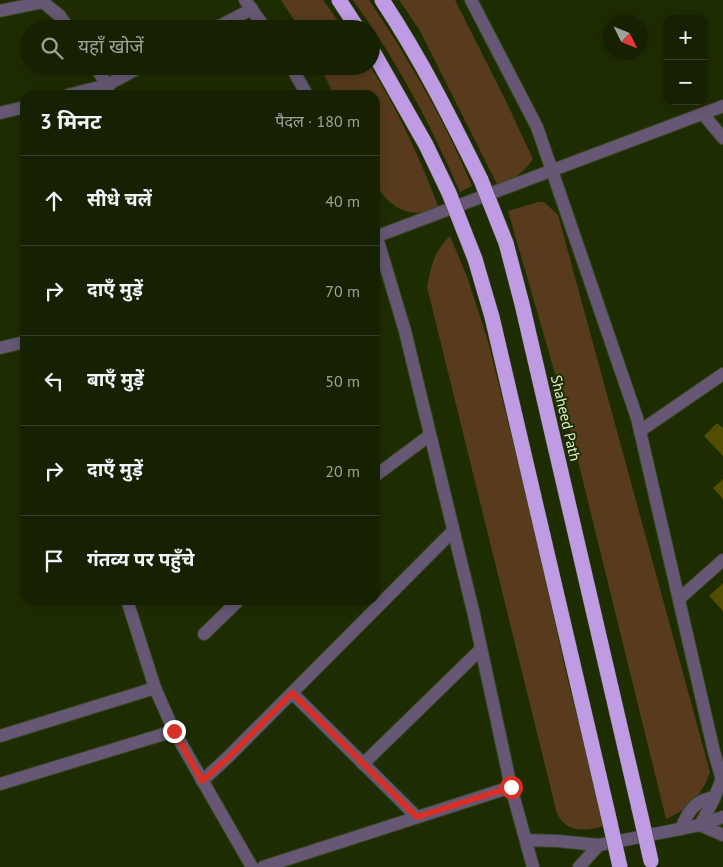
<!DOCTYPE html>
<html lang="hi">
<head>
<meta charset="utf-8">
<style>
	body { margin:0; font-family:"PT Sans","Noto Sans Devanagari",sans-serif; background:#1f290c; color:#f1f3f6 }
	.controls { position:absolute; right:15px; top:15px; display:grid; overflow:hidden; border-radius:10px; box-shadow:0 2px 12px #0003 }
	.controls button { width:45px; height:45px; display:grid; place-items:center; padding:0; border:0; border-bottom:1px solid #353e24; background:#162102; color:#f1f3f6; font:25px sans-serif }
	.compass { position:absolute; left:603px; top:15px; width:45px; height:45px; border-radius:50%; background:#162102; box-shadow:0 2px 12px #0003; rotate:133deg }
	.stop { position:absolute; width:15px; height:15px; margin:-11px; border:4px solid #d93025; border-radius:50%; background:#fff }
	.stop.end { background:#d93025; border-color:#fff; box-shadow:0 1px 5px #0008 }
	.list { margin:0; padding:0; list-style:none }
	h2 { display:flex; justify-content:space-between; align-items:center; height:65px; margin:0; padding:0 20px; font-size:21px }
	h2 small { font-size:16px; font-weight:400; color:#9ea399 }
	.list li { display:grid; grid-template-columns:32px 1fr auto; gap:15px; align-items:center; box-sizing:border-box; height:90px; padding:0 20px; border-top:1px solid #353e24 }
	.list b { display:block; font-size:19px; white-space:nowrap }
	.list em { font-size:16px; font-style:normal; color:#9ea399 }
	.icon { flex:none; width:28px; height:28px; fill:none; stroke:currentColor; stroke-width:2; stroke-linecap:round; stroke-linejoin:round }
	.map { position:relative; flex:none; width:723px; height:867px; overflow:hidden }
	.search { position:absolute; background:#162102; box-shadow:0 2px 12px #0003; left:20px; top:20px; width:360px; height:55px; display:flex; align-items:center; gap:12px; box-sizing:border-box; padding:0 18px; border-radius:28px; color:#9ea399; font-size:19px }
	.panel { position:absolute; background:#162102; box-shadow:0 2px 12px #0003; left:20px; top:90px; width:360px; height:515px; border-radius:15px }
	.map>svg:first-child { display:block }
</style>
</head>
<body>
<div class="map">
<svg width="723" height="867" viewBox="0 0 723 867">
	<rect width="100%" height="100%" fill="#1e2c02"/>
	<!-- green -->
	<g fill="#573b1c">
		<path d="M281 0H323L344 29H300Z"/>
		<path d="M353 0H369C409 59 445 121 472 186L460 192C431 125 396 59 353 0Z"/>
		<path d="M399 0H455L504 97 533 159C523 173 513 180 499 188L419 29Z"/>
		<path d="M320 66H370C398 110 420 158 438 206 433 208 428 211 423 212 401 216 384 200 375 182V95H334Z"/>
		<path d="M538 202H544L558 215 710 772C703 794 688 810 666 819L565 408 508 211Z"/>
		<path d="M450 236 468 279 488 341 530 511 568 681 605 826C585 831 564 834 556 810L427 287C432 263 433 254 450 236Z"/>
	</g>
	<!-- building -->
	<g fill="#514d01">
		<path d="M717 423 723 428V456L704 436Z"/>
		<path d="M723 479V499L713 488Z"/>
		<path d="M723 583V611L709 596Z"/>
	</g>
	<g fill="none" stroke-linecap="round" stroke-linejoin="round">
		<!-- minor casing -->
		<g stroke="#39471e" stroke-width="14">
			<g id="minor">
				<path d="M245 0 266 29"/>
				<path d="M471 0 537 127 637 418 714 752 723 783"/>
				<path d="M0 11 43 2 60 16 69 29"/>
				<path d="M214 29 252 9"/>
				<path d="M95 66 107 85 109 95"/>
				<path d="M291 66 307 95"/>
				<path d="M68 95 107 85 142 66"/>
				<path d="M0 113 25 107"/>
				<path d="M703 114 723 138"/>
				<path d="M375 231 405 331 474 615 511 787 533 867"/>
				<path d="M375 237 723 106"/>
				<path d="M0 348 25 342"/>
				<path d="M640 431 723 374"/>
				<path d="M375 476 430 435"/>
				<path d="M679 599 723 560"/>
				<path d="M127 600 155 688 174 731 252 867"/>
				<path d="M204 634 239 600"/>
				<path d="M292 693 417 817"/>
				<path d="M0 736 155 688"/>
				<path d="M363 764 481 649"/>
				<path d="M722 779 712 803 700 825 723 835"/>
				<path d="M202 781 227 758 453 531"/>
				<path d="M0 784 174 731"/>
				<path d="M681 829C688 811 695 800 715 797"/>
				<path d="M526 840 557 841 599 845 700 825 723 817"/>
				<path d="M263 867 511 787"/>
				<path d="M579 867 599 845"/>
			</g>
		</g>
		<!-- highway casing -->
		<g stroke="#39471e" stroke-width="16">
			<g id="highway">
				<path d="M339 0 358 29"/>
				<path d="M382 0C420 57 451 119 481 180"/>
				<path d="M371 48 426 145 449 193"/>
				<path d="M506 243 522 304 639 808"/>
				<path d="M475 259 492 317 608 814"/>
			</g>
		</g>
		<!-- minor -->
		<use href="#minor" stroke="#665875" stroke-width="12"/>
		<!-- highway -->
		<use href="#highway" stroke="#be9be3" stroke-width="15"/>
		<!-- highway-bridge casing -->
		<g stroke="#39471e" stroke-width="16" stroke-linecap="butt">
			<g id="highway-bridge">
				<path d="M481 180 506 243"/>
				<path d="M449 193 475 259"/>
				<path d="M639 808 651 861"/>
				<path d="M608 814 620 867"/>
			</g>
		</g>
		<!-- highway-bridge -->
		<use href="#highway-bridge" stroke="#be9be3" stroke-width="15"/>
	</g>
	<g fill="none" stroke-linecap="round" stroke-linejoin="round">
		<!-- route -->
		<path stroke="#d93025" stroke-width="6" d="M174 731 202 781 228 758 292 693 417 817 511 787"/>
	</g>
	<g text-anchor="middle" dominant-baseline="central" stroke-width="4" stroke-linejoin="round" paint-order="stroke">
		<!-- street labels -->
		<g font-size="15" fill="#deeec7" stroke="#1e2c02">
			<text transform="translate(566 418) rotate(77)">Shaheed Path</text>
		</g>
	</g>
</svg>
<div class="controls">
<button>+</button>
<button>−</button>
</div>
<svg class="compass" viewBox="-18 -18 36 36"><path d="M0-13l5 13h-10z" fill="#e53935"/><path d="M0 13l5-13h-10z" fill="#9ea399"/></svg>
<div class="stop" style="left:511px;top:787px"></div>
<div class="stop end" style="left:174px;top:731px"></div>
<div class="search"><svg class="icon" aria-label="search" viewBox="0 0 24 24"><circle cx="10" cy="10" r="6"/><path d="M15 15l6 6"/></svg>यहाँ खोजें</div>
<section class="panel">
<h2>3 मिनट<small>पैदल · 180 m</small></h2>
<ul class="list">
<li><svg class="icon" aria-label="ahead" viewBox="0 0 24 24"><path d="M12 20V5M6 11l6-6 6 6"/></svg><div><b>सीधे चलें</b></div><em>40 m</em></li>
<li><svg class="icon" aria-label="right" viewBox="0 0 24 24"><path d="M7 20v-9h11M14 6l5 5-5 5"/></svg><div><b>दाएँ मुड़ें</b></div><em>70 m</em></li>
<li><svg class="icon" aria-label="left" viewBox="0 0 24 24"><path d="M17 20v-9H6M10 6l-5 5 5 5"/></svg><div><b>बाएँ मुड़ें</b></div><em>50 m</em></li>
<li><svg class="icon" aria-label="right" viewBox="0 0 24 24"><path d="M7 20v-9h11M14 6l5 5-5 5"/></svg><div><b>दाएँ मुड़ें</b></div><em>20 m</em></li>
<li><svg class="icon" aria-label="arrive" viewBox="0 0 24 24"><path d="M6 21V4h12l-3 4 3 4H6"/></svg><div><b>गंतव्य पर पहुँचे</b></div></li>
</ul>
</section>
</div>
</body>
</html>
